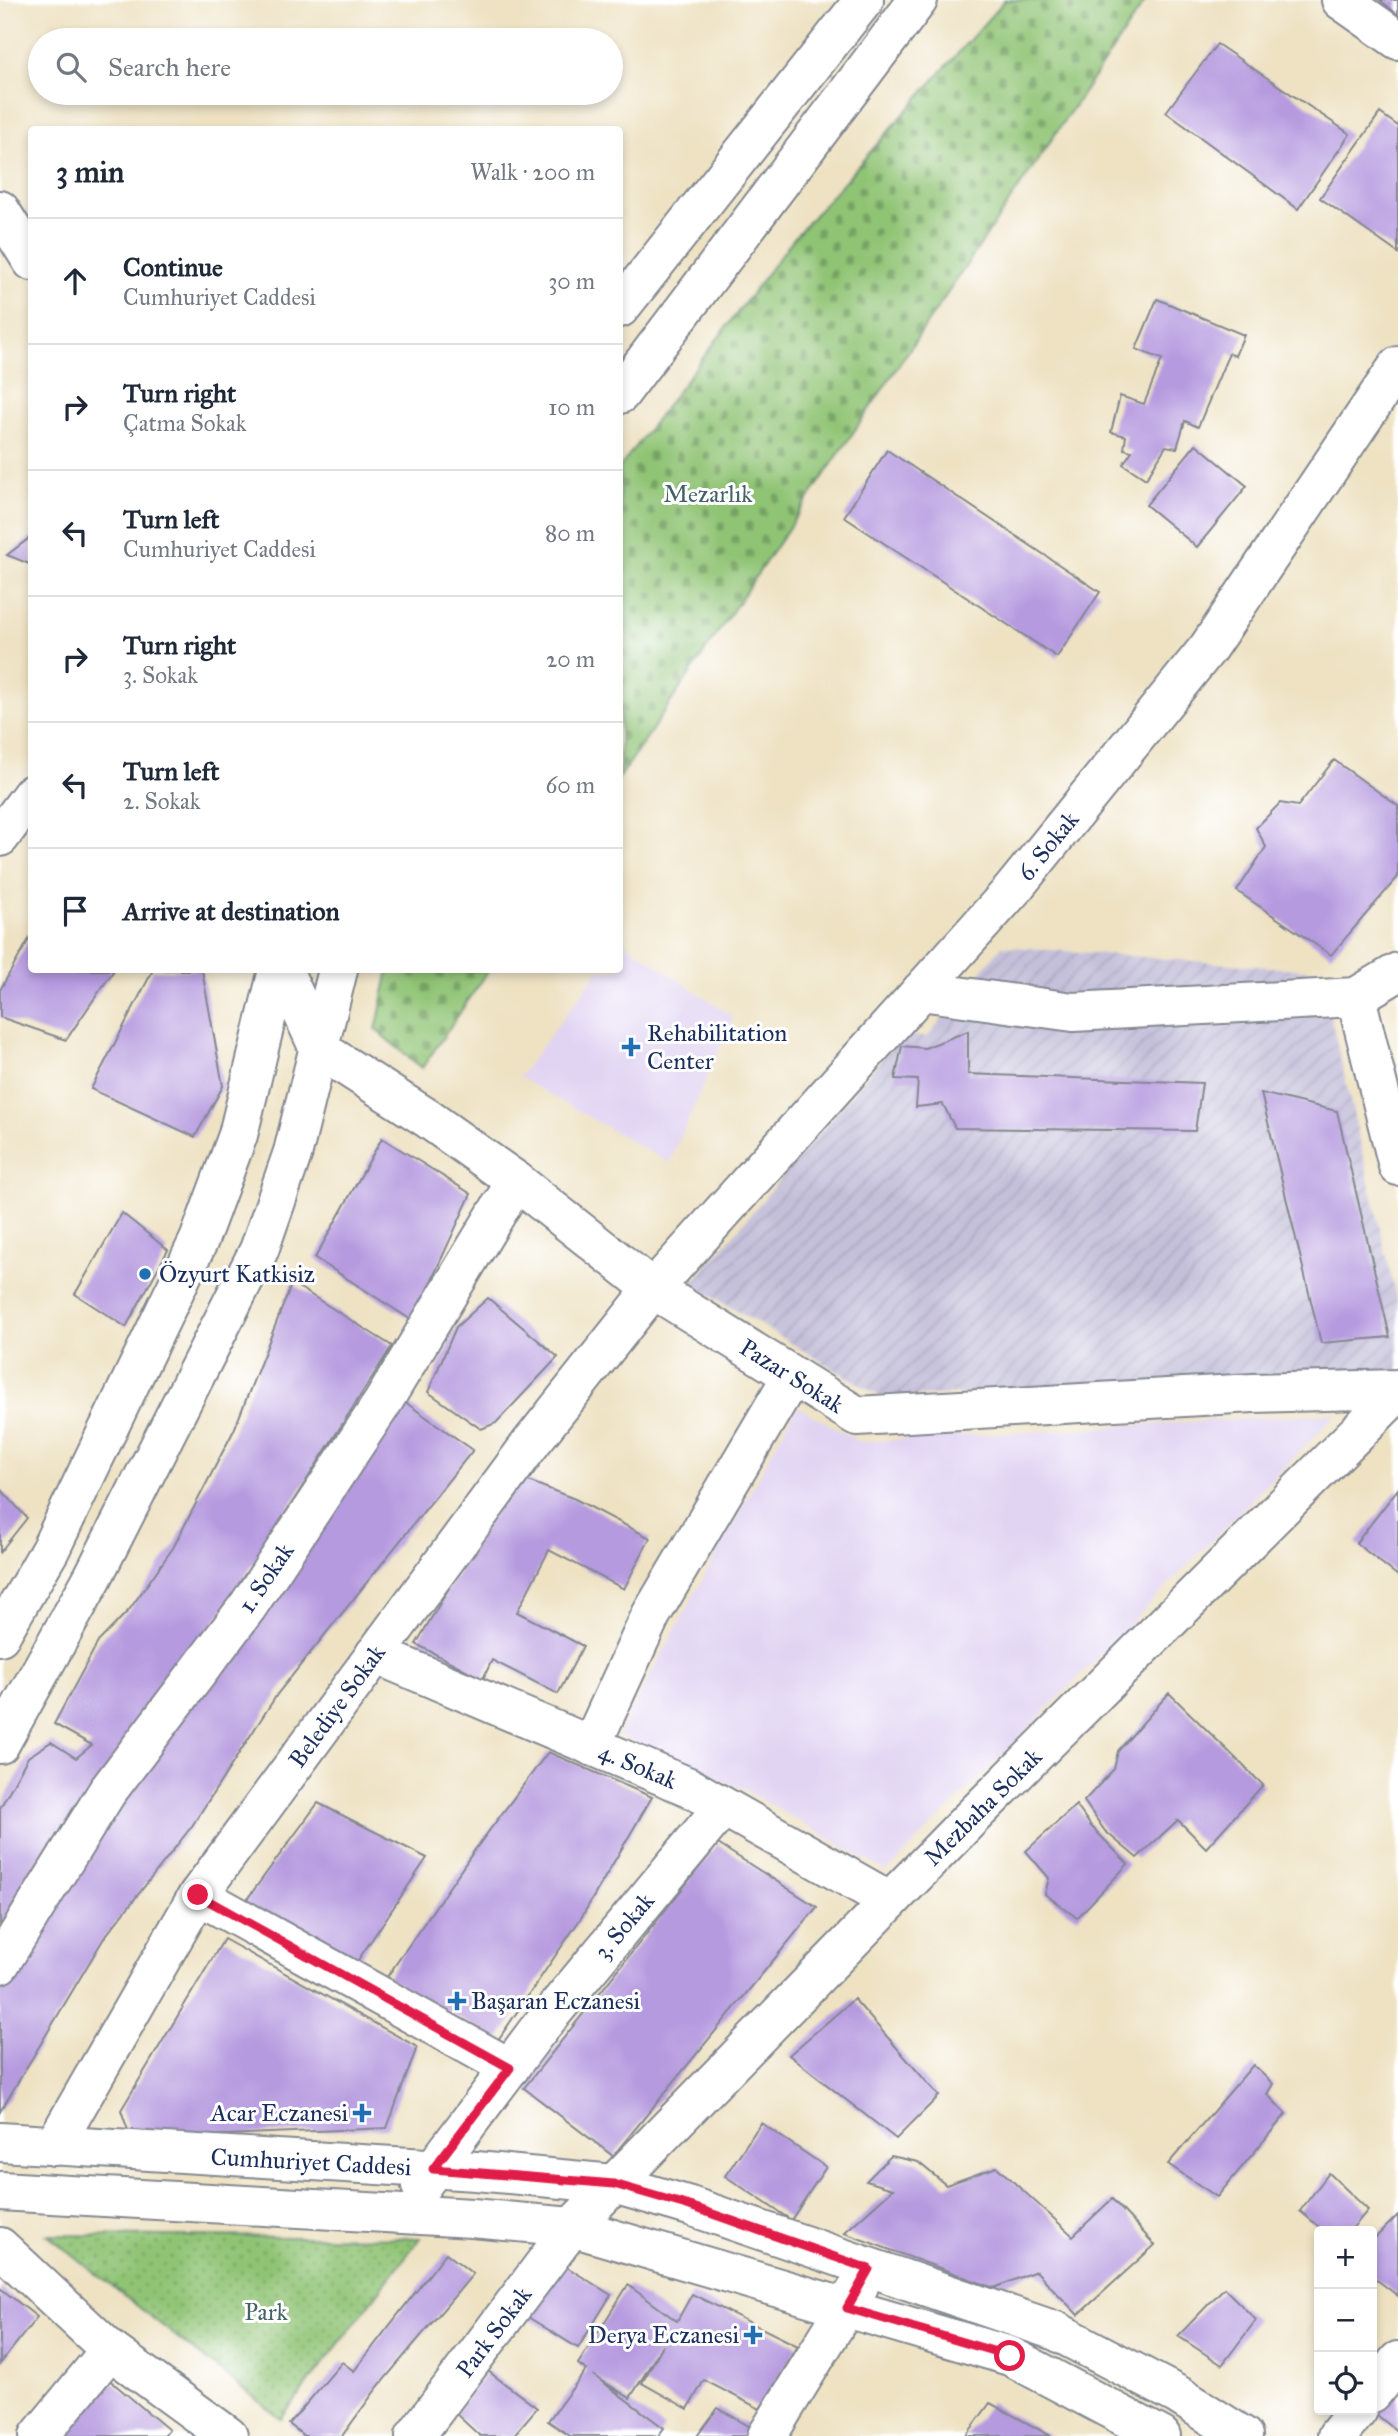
<!DOCTYPE html>
<html lang="en">
<head>
<meta charset="utf-8">
<style>
	body { margin:0; font-family:"IM FELL Great Primer",serif; background:#f6f6f7; color:#1f2937 }
	.controls { position:absolute; right:21px; bottom:21px; display:grid; overflow:hidden; border-radius:7px; box-shadow:0 4px 10px #0003 }
	.controls button { width:63px; height:63px; display:grid; place-items:center; padding:0; border:0; border-bottom:2px solid #e0e1e3; background:#fff; color:#1f2937; font:35px sans-serif }
	.stop { position:absolute; width:21px; height:21px; margin:-16px; border:5px solid #e11d48; border-radius:50%; background:#fff }
	.stop.end { background:#e11d48; border-color:#fff; box-shadow:0 2px 7px #0008 }
	.list { margin:0; padding:0; list-style:none }
	h2 { display:flex; justify-content:space-between; align-items:center; height:91px; margin:0; padding:0 28px; font-size:30px }
	h2 small { font-size:23px; font-weight:400; color:#747a83 }
	.list li { display:grid; grid-template-columns:46px 1fr auto; gap:21px; align-items:center; box-sizing:border-box; height:126px; padding:0 28px; border-top:2px solid #e0e1e3 }
	.list b { display:block; font-size:26px; white-space:nowrap }
	.list p { margin:0; font-size:23px; white-space:nowrap; color:#747a83 }
	.list em { font-size:23px; font-style:normal; color:#747a83 }
	.icon { flex:none; width:38px; height:38px; fill:none; stroke:currentColor; stroke-width:2; stroke-linecap:round; stroke-linejoin:round }
	.map { position:relative; flex:none; width:1398px; height:2436px; overflow:hidden }
	.search { position:absolute; background:#fff; box-shadow:0 4px 10px #0003; left:28px; top:28px; width:595px; height:77px; display:flex; align-items:center; gap:18px; box-sizing:border-box; padding:0 24px; border-radius:38px; color:#747a83; font-size:26px }
	.panel { position:absolute; background:#fff; box-shadow:0 4px 10px #0003; left:28px; top:126px; width:595px; height:847px; border-radius:7px }
	.map>svg:first-child { display:block }
</style>
</head>
<body>
<div class="map">
<svg width="1398" height="2436" viewBox="0 0 1398 2436">
	<defs>
		<pattern id="industrial-furrows" width="10" height="10" patternUnits="userSpaceOnUse" patternTransform="scale(1.75)"><rect width="10" height="10" fill="#c5c0da"/><path d="M-1 1l2-2M0 10L10 0M9 11l2-2" fill="none" stroke="#a9a5be"/></pattern>
		<pattern id="cemetery-stones" width="16" height="16" patternUnits="userSpaceOnUse" patternTransform="scale(1.75)"><rect width="16" height="16" fill="#90c475"/><path d="M2 7V4a2 2 0 0 1 4 0v3zM10 15v-3a2 2 0 0 1 4 0v3z" fill="#75a063"/></pattern>
		<pattern id="park-dots" width="8" height="8" patternUnits="userSpaceOnUse" patternTransform="scale(1.75)"><rect width="8" height="8" fill="#90c475"/><path d="M2 2h.1M6 6h.1" fill="none" stroke="#75a063" stroke-width="1.8" stroke-linecap="round"/></pattern>
	</defs>
	<rect width="100%" height="100%" fill="#fff"/>
	<filter id="ink" filterUnits="userSpaceOnUse"><feTurbulence type="fractalNoise" baseFrequency=".0143" numOctaves="2"/><feDisplacementMap in="SourceGraphic" scale="14" xChannelSelector="R" yChannelSelector="G"/><feConvolveMatrix kernelMatrix="1 2 1 2 8 2 1 2 1" color-interpolation-filters="sRGB"/></filter>
	<filter id="wash" filterUnits="userSpaceOnUse"><feTurbulence type="fractalNoise" baseFrequency=".00686" numOctaves="4" result="noise"/><feDisplacementMap in="SourceGraphic" scale="28" xChannelSelector="R" yChannelSelector="G"/><feGaussianBlur stdDeviation="1.57" result="paint"/><feColorMatrix in="noise" values="0 0 0 0 0 0 0 0 0 0 0 0 0 0 0 0 0 1.4 0 .05"/><feComposite in="paint" operator="in"/></filter>
	<g filter="url(#wash)">
		<rect width="100%" height="100%" fill="#eee2c3"/>
		<!-- built -->
		<g fill="#e1d4f3">
			<path d="M621 940 733 1017 669 1163 519 1077 599 970H620Z"/>
			<path d="M797 1406 860 1442 1337 1413 887 1872 745 1790 618 1735Z"/>
		</g>
		<!-- industrial -->
		<path fill="url(#industrial-furrows)" d="M1002 946 1320 971 1398 1305V1370L883 1398 692 1284 902 1035 927 1037Z"/>
		<!-- cemetery -->
		<g fill="url(#cemetery-stones)" stroke="#567a6a" stroke-width="2">
			<path d="M1005 0H1146L620 777V467L794 238Z"/>
			<path d="M389 970H489L422 1068 376 1030Z"/>
		</g>
		<!-- park -->
		<path fill="url(#park-dots)" stroke="#567a6a" stroke-width="2" d="M47 2235 420 2238 281 2419Z"/>
		<g id="blocks">
			<!-- building -->
			<g fill="#b59adf">
				<path d="M1380 0H1398V15Z"/>
				<path d="M1217 44 1350 134 1298 209 1166 112Z"/>
				<path d="M1380 113 1398 126V253L1320 198Z"/>
				<path d="M1157 299 1244 335 1235 356 1229 353 1198 427 1185 421 1177 448 1166 446 1146 479 1123 464 1132 451 1124 449 1126 436 1111 432 1120 396 1144 404 1162 359 1136 349Z"/>
				<path d="M1196 444 1247 486 1197 547 1146 505Z"/>
				<path d="M887 450 1100 592 1057 657 844 517Z"/>
				<path d="M32 536V565L7 555Z"/>
				<path d="M1334 760 1398 806V877L1331 955 1237 891 1266 847 1256 828 1280 803 1298 806Z"/>
				<path d="M32 934V970H114L66 1040 0 1017V990Z"/>
				<path d="M153 970H202L223 1086 195 1137 91 1089Z"/>
				<path d="M968 1031V1074L1202 1083 1195 1131 955 1128 943 1104 916 1107 918 1080 895 1079 902 1046 925 1048Z"/>
				<path d="M1261 1093 1337 1111 1390 1337 1321 1343Z"/>
				<path d="M382 1138 471 1194 413 1321 315 1258Z"/>
				<path d="M122 1213 168 1250 126 1327 75 1294Z"/>
				<path d="M292 1283 392 1346 234 1594 0 1933V1808L28 1757 51 1742 76 1758 92 1745 54 1724 98 1642 129 1610 173 1548 234 1430Z"/>
				<path d="M488 1298 558 1357 496 1423 481 1429 428 1392 456 1327Z"/>
				<path d="M402 1400 473 1450 278 1693 192 1826 104 1938 0 2112V1973Z"/>
				<path d="M515 1476 575 1499 650 1538 624 1589 549 1550 517 1612 583 1646 558 1694 492 1660 483 1679 416 1644Z"/>
				<path d="M0 1488 27 1518 0 1552Z"/>
				<path d="M1398 1489V1576L1356 1543Z"/>
				<path d="M1169 1693 1263 1785 1206 1848 1178 1820 1137 1858 1105 1831 1084 1801 1114 1769 1118 1751Z"/>
				<path d="M548 1752 652 1797 581 1918 498 2040 387 1977 474 1851Z"/>
				<path d="M318 1803 427 1858 356 1963 242 1906Z"/>
				<path d="M1076 1805 1091 1826 1128 1864 1077 1918 1045 1894 1049 1878 1026 1851Z"/>
				<path d="M718 1844 817 1907 613 2156 524 2088Z"/>
				<path d="M224 1939 417 2047 387 2128 131 2139 121 2110Z"/>
				<path d="M854 1999 939 2096 896 2139 789 2055Z"/>
				<path d="M1253 2065 1273 2084 1267 2094 1286 2114 1217 2197 1168 2164Z"/>
				<path d="M761 2123 826 2167 791 2220 725 2176Z"/>
				<path d="M891 2156 918 2162 946 2185 997 2167 1073 2236 1112 2199 1155 2245 1078 2315 1036 2271 994 2288 844 2233 893 2189 866 2181Z"/>
				<path d="M1329 2173 1368 2210 1350 2231H1324L1300 2211Z"/>
				<path d="M1398 2215V2296L1372 2276V2241Z"/>
				<path d="M446 2253 473 2274 377 2388 342 2436H304L289 2424 342 2362 354 2371Z"/>
				<path d="M562 2264 611 2295 578 2348 528 2317Z"/>
				<path d="M628 2285 677 2321 692 2294 798 2346 760 2409 704 2380 688 2409 642 2383 663 2345 630 2398 593 2375 664 2428 658 2436H570L548 2421 586 2370 578 2364Z"/>
				<path d="M0 2288 37 2317 0 2364Z"/>
				<path d="M1224 2288 1256 2320 1222 2365 1178 2336Z"/>
				<path d="M488 2371 537 2408 513 2436H480L455 2413Z"/>
				<path d="M100 2372 169 2430 164 2436H49Z"/>
				<path d="M1398 2379V2432L1372 2411Z"/>
				<path d="M990 2403 1051 2436H966Z"/>
				<path d="M718 2408 757 2431 753 2436H697Z"/>
			</g>
		</g>
	</g>
	<g filter="url(#ink)">
		<use href="#blocks" fill-opacity="0" stroke="#848890" stroke-width="2"/>
		<g fill="none" stroke-linecap="round" stroke-linejoin="round">
			<!-- minor casing -->
			<g stroke="#848890" stroke-width="42">
				<g id="minor">
					<path d="M1341 0 1398 40"/>
					<path d="M0 210 32 261"/>
					<path d="M620 308 864 0"/>
					<path d="M620 394 918 0"/>
					<path d="M0 837 32 794"/>
					<path d="M283 970 319 1049 427 1118 516 1181 653 1289 857 1416 1253 1393 1398 1389"/>
					<path d="M921 991 1073 1012 1356 997 1398 972"/>
					<path d="M1356 997 1398 1166"/>
					<path d="M0 1636 50 1550 199 1240 238 1135 278 970"/>
					<path d="M375 1654 689 1787 890 1901"/>
					<path d="M0 1744 93 1577 259 1250 293 1152 338 970"/>
					<path d="M591 1746 651 1615 792 1376"/>
					<path d="M198 1895 510 2068"/>
					<path d="M0 1964 107 1792 248 1606 383 1402 516 1181"/>
					<path d="M0 2142 476 2171 614 2184 690 2206 1056 2331 1178 2395 1243 2436"/>
					<path d="M54 2146 198 1895 531 1443 653 1289 1013 889 1208 648 1398 366"/>
					<path d="M421 2186 537 2031 723 1807"/>
					<path d="M0 2191 472 2218 572 2227 1010 2356 1161 2436"/>
					<path d="M0 2247 110 2350 228 2436"/>
					<path d="M1372 2393 1398 2361"/>
					<path d="M39 2436 110 2350"/>
					<path d="M415 2436 572 2227 971 1818 1398 1392"/>
					<path d="M767 2436 859 2286"/>
					<path d="M1337 2436 1358 2410"/>
				</g>
			</g>
			<!-- minor -->
			<use href="#minor" stroke="#fff" stroke-width="38"/>
		</g>
	</g>
	<g fill="none" stroke-linecap="round" stroke-linejoin="round" filter="url(#ink)">
		<!-- route -->
		<path stroke="#e11d48" stroke-width="9" d="M198 1895 510 2068 433 2169 614 2184 690 2206 869 2269 847 2308 1010 2356"/>
	</g>
	<!-- markers -->
	<g fill="#1f6fb2" stroke="#fff" stroke-width="2.5">
		<path d="M627.5 1036.5h7v7h7v7h-7v7h-7v-7h-7v-7h7z"/>
		<circle cx="145" cy="1274" r="7"/>
		<path d="M453.5 1990.5h7v7h7v7h-7v7h-7v-7h-7v-7h7z"/>
		<path d="M358.5 2102.5h7v7h7v7h-7v7h-7v-7h-7v-7h7z"/>
		<path d="M749.5 2324.5h7v7h7v7h-7v7h-7v-7h-7v-7h7z"/>
	</g>
	<g text-anchor="middle" dominant-baseline="central" stroke-width="6" stroke-linejoin="round" paint-order="stroke">
		<!-- park labels -->
		<g font-size="24" fill="#446366" stroke="#fff">
			<text x="708" y="494">Mezarlık</text>
			<text x="266" y="2312">Park</text>
		</g>
		<!-- street labels -->
		<g font-size="24" fill="#1b2f5e" stroke="#fff">
			<text transform="translate(1048 846) rotate(-51)">6. Sokak</text>
			<text transform="translate(792 1376) rotate(32)">Pazar Sokak</text>
			<text transform="translate(266 1578) rotate(-56)">1. Sokak</text>
			<text transform="translate(337 1706) rotate(-54)">Belediye Sokak</text>
			<text transform="translate(638 1766) rotate(23)">4. Sokak</text>
			<text transform="translate(983 1807) rotate(-45)">Mezbaha Sokak</text>
			<text transform="translate(624 1926) rotate(-50)">3. Sokak</text>
			<text transform="translate(311 2162) rotate(3)">Cumhuriyet Caddesi</text>
			<text transform="translate(494 2332) rotate(-53)">Park Sokak</text>
		</g>
		<!-- poi labels -->
		<g font-size="24" fill="#1b2f5e" stroke="#fff" text-anchor="start">
			<text x="647" y="1033">Rehabilitation<tspan x="647" dy="28">Center</tspan></text>
			<text x="159" y="1274">Özyurt Katkisiz</text>
			<text x="471" y="2001">Başaran Eczanesi</text>
			<text x="348" y="2113" text-anchor="end">Acar Eczanesi</text>
			<text x="739" y="2335" text-anchor="end">Derya Eczanesi</text>
		</g>
	</g>
</svg>
<div class="controls">
<button>+</button>
<button>−</button>
<button><svg class="icon" aria-label="locate" viewBox="0 0 24 24"><circle cx="12" cy="12" r="6"/><path d="M12 2v4M12 18v4M2 12h4M18 12h4"/></svg></button>
</div>
<div class="stop" style="left:1010px;top:2356px"></div>
<div class="stop end" style="left:198px;top:1895px"></div>
<div class="search"><svg class="icon" aria-label="search" viewBox="0 0 24 24"><circle cx="10" cy="10" r="6"/><path d="M15 15l6 6"/></svg>Search here</div>
<section class="panel">
<h2>3 min<small>Walk · 200 m</small></h2>
<ul class="list">
<li><svg class="icon" aria-label="ahead" viewBox="0 0 24 24"><path d="M12 20V5M6 11l6-6 6 6"/></svg><div><b>Continue</b><p>Cumhuriyet Caddesi</p></div><em>30 m</em></li>
<li><svg class="icon" aria-label="right" viewBox="0 0 24 24"><path d="M7 20v-9h11M14 6l5 5-5 5"/></svg><div><b>Turn right</b><p>Çatma Sokak</p></div><em>10 m</em></li>
<li><svg class="icon" aria-label="left" viewBox="0 0 24 24"><path d="M17 20v-9H6M10 6l-5 5 5 5"/></svg><div><b>Turn left</b><p>Cumhuriyet Caddesi</p></div><em>80 m</em></li>
<li><svg class="icon" aria-label="right" viewBox="0 0 24 24"><path d="M7 20v-9h11M14 6l5 5-5 5"/></svg><div><b>Turn right</b><p>3. Sokak</p></div><em>20 m</em></li>
<li><svg class="icon" aria-label="left" viewBox="0 0 24 24"><path d="M17 20v-9H6M10 6l-5 5 5 5"/></svg><div><b>Turn left</b><p>2. Sokak</p></div><em>60 m</em></li>
<li><svg class="icon" aria-label="arrive" viewBox="0 0 24 24"><path d="M6 21V4h12l-3 4 3 4H6"/></svg><div><b>Arrive at destination</b></div></li>
</ul>
</section>
</div>
</body>
</html>
